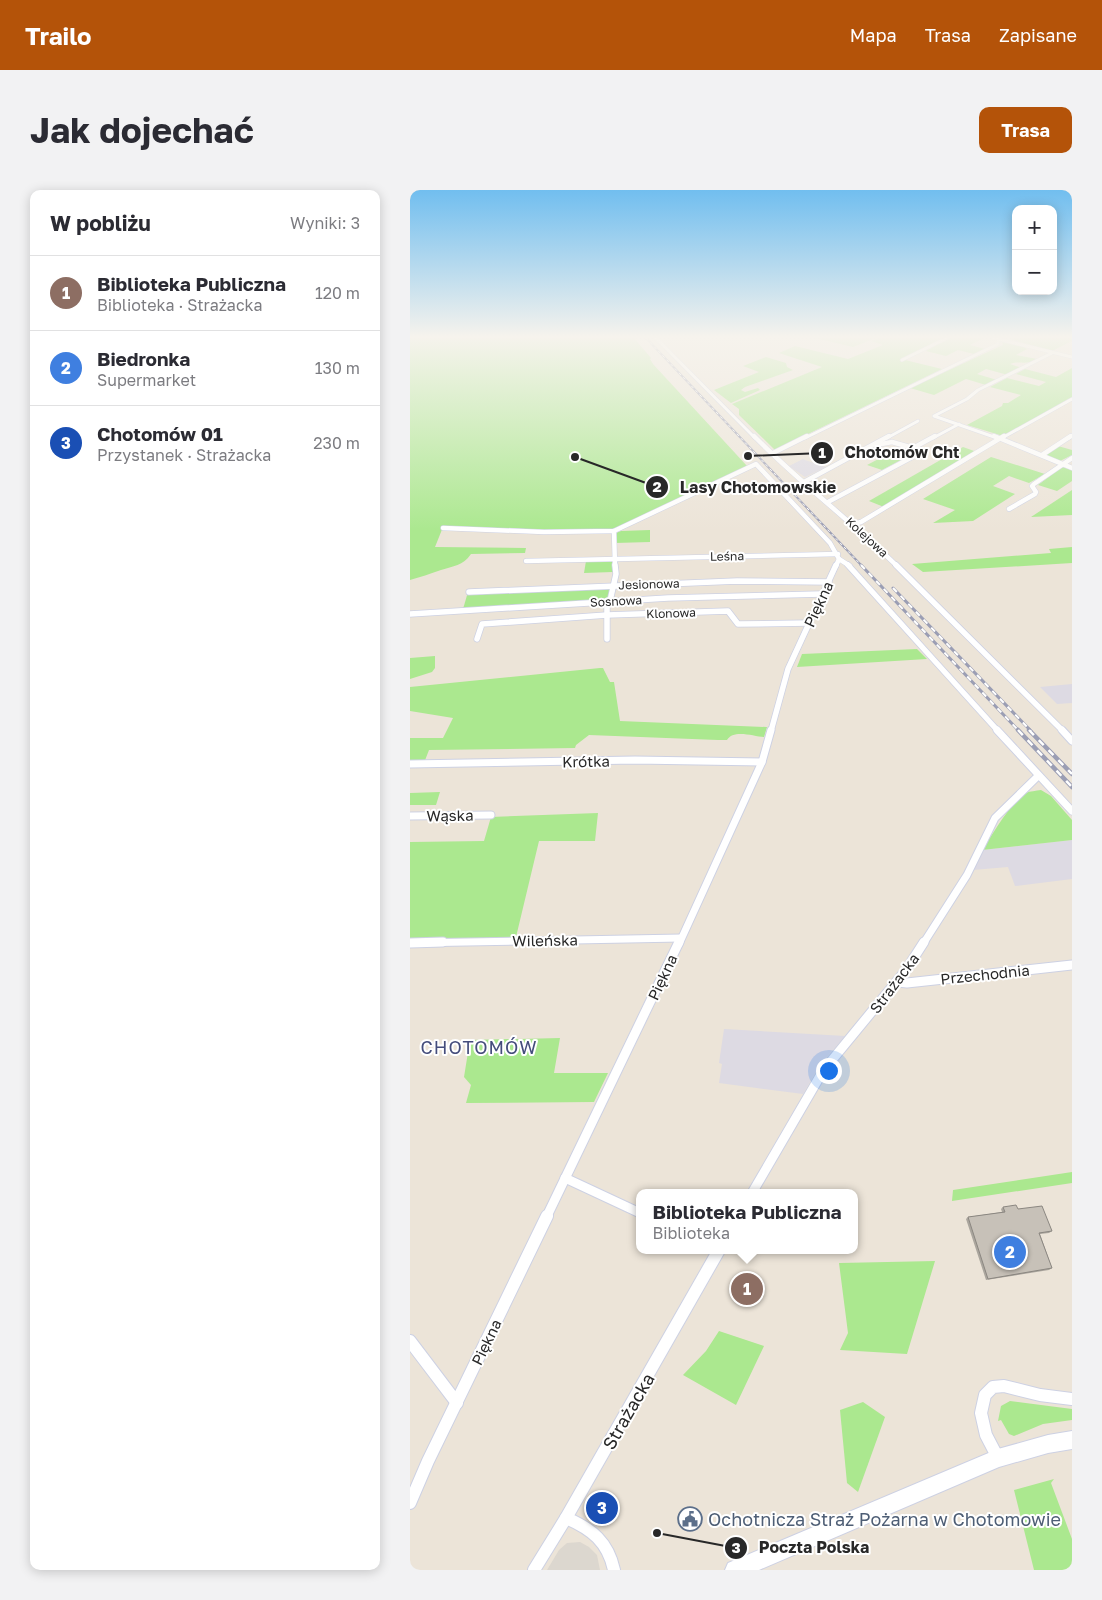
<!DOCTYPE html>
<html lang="pl">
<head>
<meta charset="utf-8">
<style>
	body { margin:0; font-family:"Golos Text",sans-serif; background:#f2f2f3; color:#2b2b33 }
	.controls { position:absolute; right:15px; top:15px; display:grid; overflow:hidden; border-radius:10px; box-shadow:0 2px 12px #0003 }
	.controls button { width:45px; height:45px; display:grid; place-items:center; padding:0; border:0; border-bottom:1px solid #e1e1e2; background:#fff; color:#2b2b33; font:25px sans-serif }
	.you { position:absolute; left:418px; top:880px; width:18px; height:18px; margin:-12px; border:4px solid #fff; border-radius:50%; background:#1a73e8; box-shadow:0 0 0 8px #1a73e833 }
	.badge { display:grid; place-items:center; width:32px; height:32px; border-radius:50%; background:#b45309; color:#fff; font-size:16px; font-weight:700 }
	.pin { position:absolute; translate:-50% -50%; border:2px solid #fff; box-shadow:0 1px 5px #0006 }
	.popup { position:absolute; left:226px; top:999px; width:222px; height:65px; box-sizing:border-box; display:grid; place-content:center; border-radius:10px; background:#fff; filter:drop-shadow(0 1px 4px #0005); font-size:16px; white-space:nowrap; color:#7c7c81 }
	.popup b { font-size:19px; color:#2b2b33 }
	.popup::after { content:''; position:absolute; left:50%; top:100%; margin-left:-10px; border:10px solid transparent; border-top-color:#fff }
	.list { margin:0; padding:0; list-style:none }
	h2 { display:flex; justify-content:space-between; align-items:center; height:65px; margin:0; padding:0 20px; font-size:21px }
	h2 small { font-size:16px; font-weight:400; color:#7c7c81 }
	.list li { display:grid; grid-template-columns:32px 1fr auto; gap:15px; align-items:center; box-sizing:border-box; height:75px; padding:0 20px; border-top:1px solid #e1e1e2 }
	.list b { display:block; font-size:19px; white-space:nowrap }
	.list p { margin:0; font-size:16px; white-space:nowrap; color:#7c7c81 }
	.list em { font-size:16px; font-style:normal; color:#7c7c81 }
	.map { position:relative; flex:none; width:662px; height:1380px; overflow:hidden; border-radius:10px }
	header { display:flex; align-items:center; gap:30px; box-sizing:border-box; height:70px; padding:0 25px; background:#b45309; color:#fff }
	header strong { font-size:24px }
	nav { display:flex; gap:28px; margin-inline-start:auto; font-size:18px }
	.intro { display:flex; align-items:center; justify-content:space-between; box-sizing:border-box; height:120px; padding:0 30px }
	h1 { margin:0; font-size:35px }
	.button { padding:12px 22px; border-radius:10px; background:#b45309; color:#fff; font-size:18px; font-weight:700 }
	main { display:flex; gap:30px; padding:0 30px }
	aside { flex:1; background:#fff; border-radius:10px; box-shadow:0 2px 12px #0003 }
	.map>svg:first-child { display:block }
</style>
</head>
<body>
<header>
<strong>Trailo</strong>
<nav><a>Mapa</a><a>Trasa</a><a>Zapisane</a></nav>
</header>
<div class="intro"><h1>Jak dojechać</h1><a class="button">Trasa</a></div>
<main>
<aside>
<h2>W pobliżu<small>Wyniki: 3</small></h2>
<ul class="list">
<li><span class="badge" style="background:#8d6e63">1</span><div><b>Biblioteka Publiczna</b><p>Biblioteka · Strażacka</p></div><em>120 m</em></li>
<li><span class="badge" style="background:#3f7fe0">2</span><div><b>Biedronka</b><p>Supermarket</p></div><em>130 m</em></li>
<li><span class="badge" style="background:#1a4fb4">3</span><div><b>Chotomów 01</b><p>Przystanek · Strażacka</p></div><em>230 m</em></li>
</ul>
</aside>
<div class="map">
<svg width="662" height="1380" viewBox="0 0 662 1380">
	<rect width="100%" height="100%" fill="#ece4d8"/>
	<!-- industrial -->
	<g fill="#dddae3">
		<path d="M393 269 395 270 416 277 395 287 379 276Z"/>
		<path d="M662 494V513L647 514 630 497Z"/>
		<path d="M662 650V689L605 696 598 677 563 680 572 660Z"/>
		<path d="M314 839 435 846 409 876 393 904 309 893 312 874 309 873Z"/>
	</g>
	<!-- green -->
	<g fill="#abe88f">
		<path d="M0 148H224L241 168 240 169 243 174 337 276 216 336 204 340H128L33 337 25 357 116 358 115 363 61 364C53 376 43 376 31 380 20 384 10 387 0 390Z"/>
		<path d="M405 148H466L443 157Z"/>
		<path d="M469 148H534L489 171 495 170 532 179 365 260 329 225V219L322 214 412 177 369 163 385 156 438 169 473 155 461 151Z"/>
		<path d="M539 148H574L560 155 575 159 564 164 548 160 536 166 516 161Z"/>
		<path d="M602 148H662V151L642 161 602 150Z"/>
		<path d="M592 150 611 155 617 159 606 165 627 169C615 176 611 170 600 174L612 178 598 185 576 179 567 184 587 190 576 195 556 189 524 205 500 198 593 155Z"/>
		<path d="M356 167 376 173 377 177 383 180 335 197 331 200 335 202 348 198 350 200 321 213 304 200 349 182 333 176Z"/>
		<path d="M662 178V208C639 221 616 233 593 246L557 235 592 216 593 213H598L611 205 580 197 597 188 629 196 636 192 606 184 615 179 646 187Z"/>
		<path d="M648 256 662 260V265L650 271 635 265Z"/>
		<path d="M553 257 567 262 474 317 459 311Z"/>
		<path d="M478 264 493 269 472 280 457 275Z"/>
		<path d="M581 267 635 284 619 293 599 286 583 296 605 304 563 331 523 333 545 320 513 309Z"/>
		<path d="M652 277 662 280V291L647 301 628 295Z"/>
		<path d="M662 300V325L621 327Z"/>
		<path d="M240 340V352L205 353 206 343 211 341Z"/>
		<path d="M662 357V373L513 382 502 374 641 363 639 359Z"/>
		<path d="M200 370 203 372V382L174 383 176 371Z"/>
		<path d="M201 397 199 410 53 419 58 402Z"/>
		<path d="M507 459 517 469 387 477 392 464Z"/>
		<path d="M25 466V478L22 482 0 489V468Z"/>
		<path d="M190 478H193L200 492H204L210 531 357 537 354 547C343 546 323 539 317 550H308L179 545 166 555 165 558 19 560 14 573H0V548H33L43 528 0 521V497Z"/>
		<path d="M631 600 641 606 662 630V650L572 660C583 644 600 613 616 603 620 601 626 601 631 600Z"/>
		<path d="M30 602 26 615H0V603Z"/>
		<path d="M188 623 185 651H129L106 747 0 750V652L74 651 81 627Z"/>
		<path d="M150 848 144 883H198L184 912 56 913 61 895 54 887 60 850Z"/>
		<path d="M662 982V993L542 1011 543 1000Z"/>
		<path d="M525 1071 497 1164 430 1160 438 1143 429 1073Z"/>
		<path d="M309 1141 354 1156 326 1215 273 1185 296 1161Z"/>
		<path d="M600 1211 662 1219V1230L633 1234 604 1246 599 1244 591 1230 588 1231 591 1216Z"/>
		<path d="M453 1212 475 1227 448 1302 437 1293 430 1220Z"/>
		<path d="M644 1289 641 1293 662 1349V1380H624L604 1300Z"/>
	</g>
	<!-- plaza -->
	<path fill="#dcd7cf" d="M170 1352 179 1357 187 1365 190 1380H137L149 1360 157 1353Z"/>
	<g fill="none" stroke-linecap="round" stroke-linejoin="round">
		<!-- street-far5 casing -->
		<g stroke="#cdd1e3" stroke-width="4">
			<g id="street-far5">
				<path d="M246 148 345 248"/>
				<path d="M584 148 662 167"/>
				<path d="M492 170 537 148"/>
				<path d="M395 248 588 154V148"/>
				<path d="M477 248 508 231"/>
				<path d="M523 248 549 234"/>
				<path d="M587 248 524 226 557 209 568 200 642 163"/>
				<path d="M592 248 662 209"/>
				<path d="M659 248 662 246"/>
			</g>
		</g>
		<!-- street-far4 casing -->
		<g stroke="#cdd1e3" stroke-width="5.5">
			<g id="street-far4">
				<path d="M344 246C389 292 441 331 487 376"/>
				<path d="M584 246 662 278"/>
				<path d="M466 255 482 252 503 258"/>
				<path d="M361 264 397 246"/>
				<path d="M632 265 661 246"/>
				<path d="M394 292 479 246"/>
				<path d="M418 312 508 264 507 260 503 258 525 246"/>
				<path d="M599 319 625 304 626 302 622 296 624 294 662 268"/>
				<path d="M444 334 451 332 594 246"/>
				<path d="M33 338 134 342 204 341 346 274 420 353 429 369 426 376"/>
				<path d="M204 341 205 376"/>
				<path d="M429 369 440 376"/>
				<path d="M116 371 428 364"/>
			</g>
		</g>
		<!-- street-far3 casing -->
		<g stroke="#cdd1e3" stroke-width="7">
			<g id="street-far3">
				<path d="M438 375 588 541"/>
				<path d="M486 375 653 541"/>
				<path d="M59 402 327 391 419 392"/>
				<path d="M197 411V449"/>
				<path d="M200 411 206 384 205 375"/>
				<path d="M0 424 258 408 412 404"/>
				<path d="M67 449 72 434 197 425 318 421 328 434 399 433"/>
				<path d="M361 541 378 479 426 375"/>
			</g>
		</g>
		<!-- street-far2 casing -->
		<g stroke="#cdd1e3" stroke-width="9">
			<g id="street-far2">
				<path d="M587 540 662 621"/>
				<path d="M652 540 662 551"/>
				<path d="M0 574 225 570 352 572"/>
				<path d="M0 626 81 625"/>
				<path d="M0 753 271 748"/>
				<path d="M269 754 352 572 361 540"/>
				<path d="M513 754 557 685 585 628 628 586"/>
			</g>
		</g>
		<!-- street-far1 casing -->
		<g stroke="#cdd1e3" stroke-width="11">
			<g id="street-far1">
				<path d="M0 753 33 752"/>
				<path d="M487 792 497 793 662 775"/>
				<path d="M155 988 230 1023"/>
				<path d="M342 1003 413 881 496 780 514 752"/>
				<path d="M136 1028 269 752"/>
			</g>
		</g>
		<!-- street casing -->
		<g stroke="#cdd1e3" stroke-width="14">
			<g id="street">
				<path d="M0 1151 47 1213"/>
				<path d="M588 1268 576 1245 571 1223 575 1205 583 1197 594 1196 630 1205 662 1209"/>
				<path d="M0 1313 18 1271 137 1026"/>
				<path d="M156 1328C182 1339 198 1352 204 1380"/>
				<path d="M124 1380 156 1328 309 1060"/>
			</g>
		</g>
		<!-- secondary casing -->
		<g stroke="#cdd1e3" stroke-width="2">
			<path id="secondary" d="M662 1241V1259L638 1263 589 1277 349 1380H315L318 1373 588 1259 638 1245Z"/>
		</g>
		<!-- street-far5 -->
		<use href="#street-far5" stroke="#fff" stroke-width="3"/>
		<!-- street-far4 -->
		<use href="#street-far4" stroke="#fff" stroke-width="4.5"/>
		<!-- street-far3 -->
		<use href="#street-far3" stroke="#fff" stroke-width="5.5"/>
		<!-- street-far2 -->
		<use href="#street-far2" stroke="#fff" stroke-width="7"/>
		<!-- street-far1 -->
		<use href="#street-far1" stroke="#fff" stroke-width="9"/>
		<!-- street -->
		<use href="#street" stroke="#fff" stroke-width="12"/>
		<!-- secondary -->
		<use href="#secondary" fill="#fff" fill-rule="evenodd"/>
		<!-- rail-far2 casing -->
		<g stroke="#9b9eb4" stroke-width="2">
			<path id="rail-far2" d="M236 148 452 376"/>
		</g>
		<!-- rail-far1 casing -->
		<g stroke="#9b9eb4" stroke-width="3">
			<g id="rail-far1">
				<path d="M451 375 609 541"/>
				<path d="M483 398 621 541"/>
			</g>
		</g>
		<!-- rail casing -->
		<g stroke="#9b9eb4" stroke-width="4.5">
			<g id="rail">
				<path d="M608 540 662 597"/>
				<path d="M619 540 662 584"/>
			</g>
		</g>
		<!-- rail-far2 -->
		<use href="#rail-far2" stroke="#fff" stroke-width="1" stroke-dasharray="3" stroke-linecap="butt"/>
		<!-- rail-far1 -->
		<use href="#rail-far1" stroke="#fff" stroke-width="2" stroke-dasharray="5.5" stroke-linecap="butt"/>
		<!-- rail -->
		<use href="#rail" stroke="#fff" stroke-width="2.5" stroke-dasharray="7" stroke-linecap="butt"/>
	</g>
	<!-- wall -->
	<path fill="#aba69e" d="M593 1017 608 1019 642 1041 639 1043 630 1044 642 1078 639 1080 576 1090 556 1029 558 1027 592 1022 591 1019Z"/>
	<!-- building -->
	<path fill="#c7c1b8" stroke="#8b8781" d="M606 1015 608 1019 632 1016 642 1041 629 1043 642 1078 578 1089 558 1027 595 1022 593 1017Z"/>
	<!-- sky -->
	<linearGradient id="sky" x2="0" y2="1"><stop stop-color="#71beef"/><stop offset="0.43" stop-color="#f6f3ed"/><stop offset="1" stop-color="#f6f3ed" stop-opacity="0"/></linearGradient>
	<rect width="662" height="341" fill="url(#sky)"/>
	<!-- icons -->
	<defs>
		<g id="civic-ring" transform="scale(1.25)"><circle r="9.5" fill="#fff" stroke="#5c6f8a" stroke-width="1.5"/><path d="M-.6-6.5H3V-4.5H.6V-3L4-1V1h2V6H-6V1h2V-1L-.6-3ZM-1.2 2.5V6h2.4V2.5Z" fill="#5c6f8a"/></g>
	</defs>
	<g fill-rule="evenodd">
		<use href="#civic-ring" x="280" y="1329"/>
	</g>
	<g text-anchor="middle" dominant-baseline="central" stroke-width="4" stroke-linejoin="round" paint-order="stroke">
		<!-- far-street labels -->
		<g font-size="12" fill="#282828" stroke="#fff">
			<text transform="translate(457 347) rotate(43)">Kolejowa</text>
			<text transform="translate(317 366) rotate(-1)">Leśna</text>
			<text transform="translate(239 394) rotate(-2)">Jesionowa</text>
			<text transform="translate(206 411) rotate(-3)">Sosnowa</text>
			<text transform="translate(261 423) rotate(-2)">Klonowa</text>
		</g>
		<!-- street labels -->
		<g font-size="15" fill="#282828" stroke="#fff">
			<text transform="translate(408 414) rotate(-65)">Piękna</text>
			<text transform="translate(176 571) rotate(-1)">Krótka</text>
			<text transform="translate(40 625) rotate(-1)">Wąska</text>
			<text transform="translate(135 750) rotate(-1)">Wileńska</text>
			<text transform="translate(575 784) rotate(-6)">Przechodnia</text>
			<text transform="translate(252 787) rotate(-65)">Piękna</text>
			<text transform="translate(484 793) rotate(-53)">Strażacka</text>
			<text transform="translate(76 1152) rotate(-64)">Piękna</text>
		</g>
		<!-- quarter labels -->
		<g font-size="18" letter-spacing="1" fill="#454d7c" stroke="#fff">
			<text x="69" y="857">CHOTOMÓW</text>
		</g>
		<!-- near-street labels -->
		<g font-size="18" fill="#282828" stroke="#fff">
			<text transform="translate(218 1221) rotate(-60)">Strażacka</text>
		</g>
		<!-- near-service labels -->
		<g font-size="18" fill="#4e5e75" stroke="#fff" text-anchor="start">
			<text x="298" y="1329">Ochotnicza Straż Pożarna w Chotomowie</text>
		</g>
	</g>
	<!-- callouts -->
	<path fill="none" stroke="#282828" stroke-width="2" d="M338 266L412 263M165 267L247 297M247 1343L326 1358"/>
	<g fill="#282828" stroke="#fff" stroke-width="2">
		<circle cx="338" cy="266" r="5"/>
		<circle cx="165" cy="267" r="5"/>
		<circle cx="247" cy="1343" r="5"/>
		<circle cx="412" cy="263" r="12"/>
		<circle cx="247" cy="297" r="12"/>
		<circle cx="326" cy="1358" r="12"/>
	</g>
	<g font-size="15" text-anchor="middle" font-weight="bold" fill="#fff">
		<text x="412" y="268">1</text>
		<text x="247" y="302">2</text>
		<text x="326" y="1363">3</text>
	</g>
	<g font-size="16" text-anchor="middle" font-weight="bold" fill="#282828" stroke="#fff" stroke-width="4" stroke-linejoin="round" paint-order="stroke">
		<text x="492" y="268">Chotomów Cht</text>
		<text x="348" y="303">Lasy Chotomowskie</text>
		<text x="404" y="1363">Poczta Polska</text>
	</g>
</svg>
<div class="controls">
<button>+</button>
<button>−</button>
</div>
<div class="you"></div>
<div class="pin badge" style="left:337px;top:1099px;background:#8d6e63">1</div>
<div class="popup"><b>Biblioteka Publiczna</b>Biblioteka</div>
<div class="pin badge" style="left:600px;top:1062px;background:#3f7fe0">2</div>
<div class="pin badge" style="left:192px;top:1318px;background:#1a4fb4">3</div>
</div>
</main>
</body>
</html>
